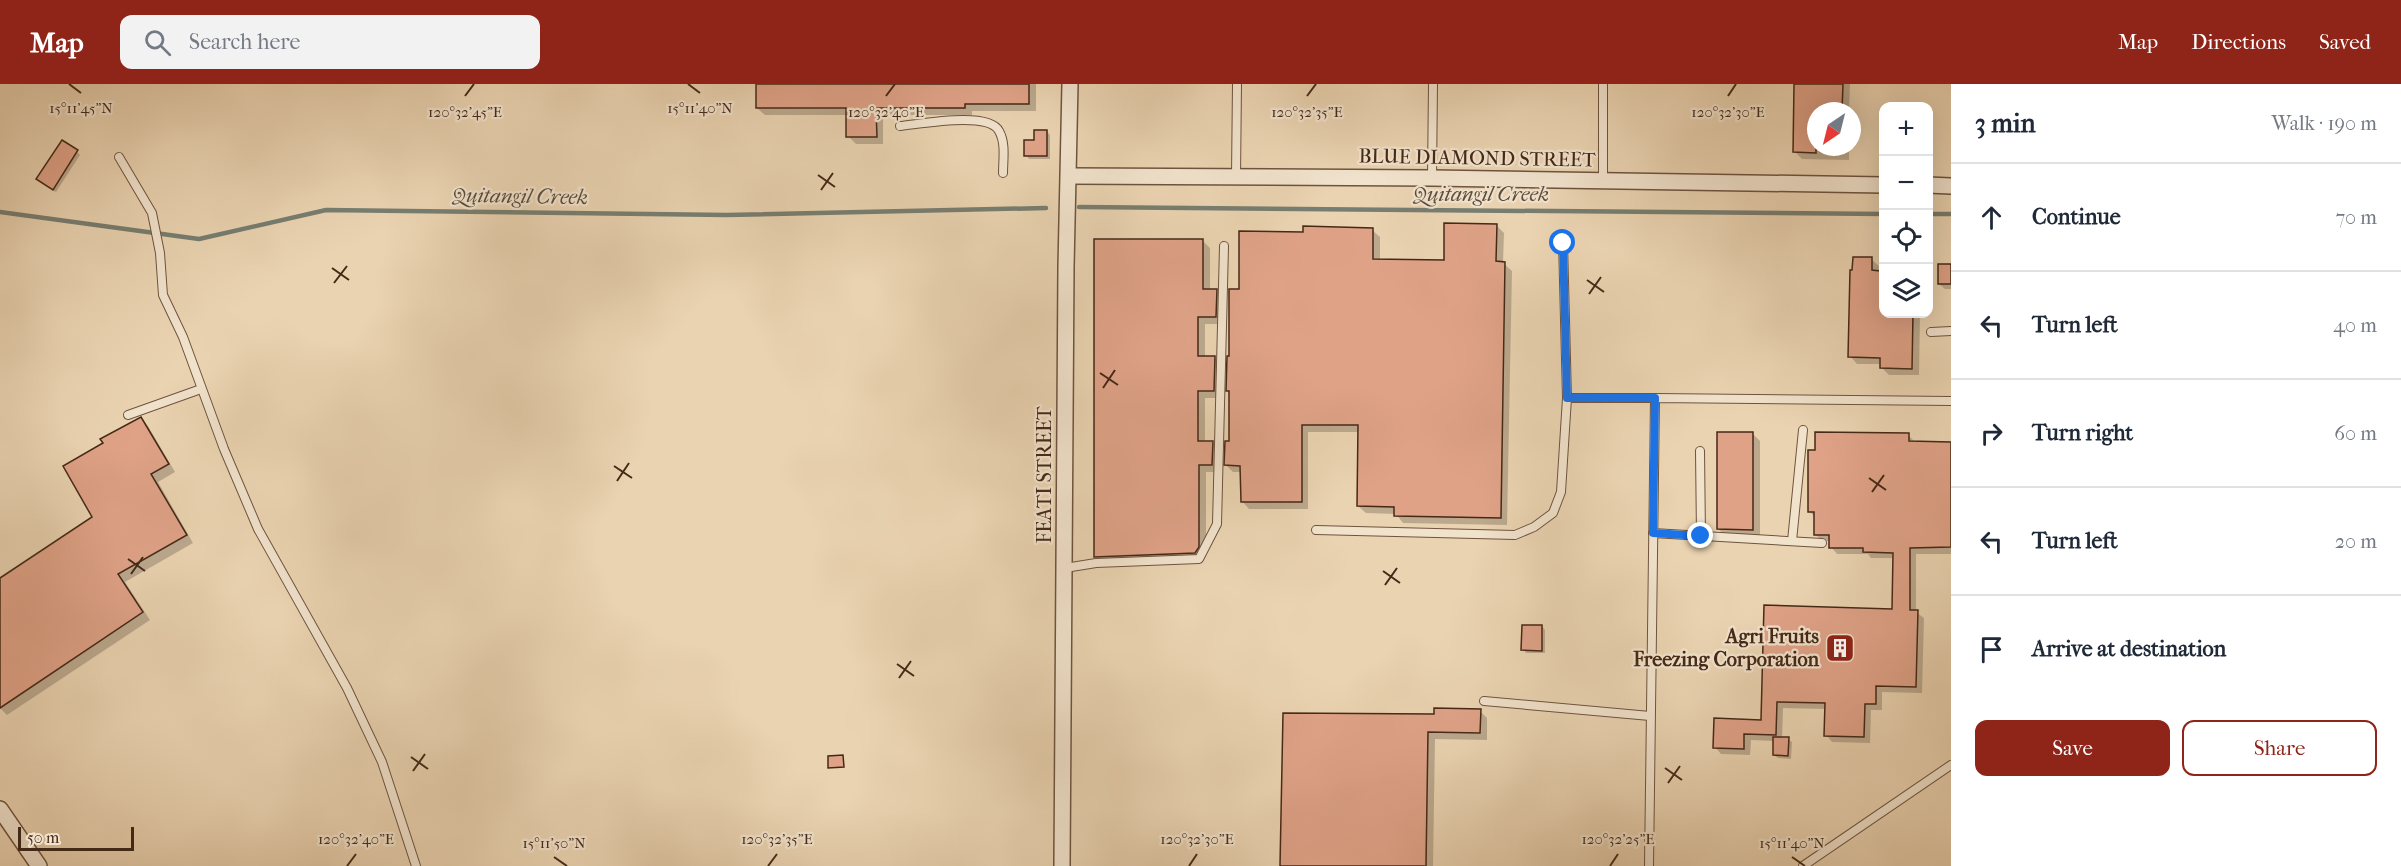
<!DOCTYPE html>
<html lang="en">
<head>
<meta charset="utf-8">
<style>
	body { margin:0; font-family:"IM FELL French Canon",serif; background:#f2f2f3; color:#1f2937 }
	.controls { position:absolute; right:18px; top:18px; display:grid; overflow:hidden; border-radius:12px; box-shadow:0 6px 24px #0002 }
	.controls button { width:54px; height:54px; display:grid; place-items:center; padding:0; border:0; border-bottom:2px solid #e0e1e3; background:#fff; color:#1f2937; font:30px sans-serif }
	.compass { position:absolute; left:1807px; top:18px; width:54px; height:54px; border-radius:50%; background:#fff; box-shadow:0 6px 24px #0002; rotate:215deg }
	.scale { position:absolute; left:18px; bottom:15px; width:116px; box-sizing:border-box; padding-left:6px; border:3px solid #452917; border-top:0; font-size:16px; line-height:21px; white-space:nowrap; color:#452917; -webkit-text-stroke:4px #f1e2cc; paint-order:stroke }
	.stop { position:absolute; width:18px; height:18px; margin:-14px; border:4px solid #1a73e8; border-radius:50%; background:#fff }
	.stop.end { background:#1a73e8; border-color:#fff; box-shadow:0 2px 6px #0008 }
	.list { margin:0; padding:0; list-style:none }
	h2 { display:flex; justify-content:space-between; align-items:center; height:78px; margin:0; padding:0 24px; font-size:26px }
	h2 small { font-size:20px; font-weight:400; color:#747a83 }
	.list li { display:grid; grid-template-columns:39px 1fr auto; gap:18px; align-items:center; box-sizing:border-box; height:108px; padding:0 24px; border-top:2px solid #e0e1e3 }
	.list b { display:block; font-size:22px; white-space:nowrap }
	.list em { font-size:20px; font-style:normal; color:#747a83 }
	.actions { display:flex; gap:12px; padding:18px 24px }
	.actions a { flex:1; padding:14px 0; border:2px solid #8f2418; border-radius:12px; text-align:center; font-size:21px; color:#8f2418 }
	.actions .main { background:#8f2418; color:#fff }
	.icon { flex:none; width:33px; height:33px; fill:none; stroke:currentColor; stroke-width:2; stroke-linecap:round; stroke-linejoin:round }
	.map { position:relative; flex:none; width:1951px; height:782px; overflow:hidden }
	header { display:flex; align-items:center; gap:36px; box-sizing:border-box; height:84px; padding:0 30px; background:#8f2418; color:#fff }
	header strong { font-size:28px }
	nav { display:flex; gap:33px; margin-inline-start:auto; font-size:21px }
	.search { width:420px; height:54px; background:#f2f2f3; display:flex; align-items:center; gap:15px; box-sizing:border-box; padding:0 21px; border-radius:12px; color:#747a83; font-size:22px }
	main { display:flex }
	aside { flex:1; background:#fff }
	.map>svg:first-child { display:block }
</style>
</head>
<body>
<header>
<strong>Map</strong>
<div class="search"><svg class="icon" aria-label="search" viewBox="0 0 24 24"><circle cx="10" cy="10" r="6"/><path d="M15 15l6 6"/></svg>Search here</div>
<nav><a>Map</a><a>Directions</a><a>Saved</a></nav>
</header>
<main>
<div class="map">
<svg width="1951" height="782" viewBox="0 0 1951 782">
	<rect width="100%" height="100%" fill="#ead3b1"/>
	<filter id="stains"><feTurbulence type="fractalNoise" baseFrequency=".00333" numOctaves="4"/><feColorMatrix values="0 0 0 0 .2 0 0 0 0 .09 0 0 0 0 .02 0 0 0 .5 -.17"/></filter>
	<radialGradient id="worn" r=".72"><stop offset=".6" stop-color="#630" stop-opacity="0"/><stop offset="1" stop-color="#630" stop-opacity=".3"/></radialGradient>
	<!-- shadow -->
	<g fill="#0003">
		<path d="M757 0H1036V27H972V31H883V60H856L848 52V31H765L757 24Z"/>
		<path d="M1795 0H1850L1849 27H1816V63H1849V76L1802 75 1795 68Z"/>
		<path d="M1047 47 1050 51V75H1029L1026 71Z"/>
		<path d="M77 67 80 71 56 108 42 99Z"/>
		<path d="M1497 142 1504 149 1503 179 1512 187 1507 441 1403 439 1396 430 1366 429 1358 422 1360 348H1308V425H1249L1242 417V388H1233L1226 381 1231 359V309L1228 307 1241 207 1304 149 1372 146 1380 153V176L1445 178Z"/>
		<path d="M1203 157 1210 164V207H1216L1224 214 1223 240H1205V274H1215L1222 281 1221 314H1205V358H1212L1220 366 1219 388H1206V471L1203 476 1103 480 1096 473Z"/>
		<path d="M1871 175 1879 182V187L1884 192V230H1920L1919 291H1889L1881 283V280H1857L1850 272Z"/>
		<path d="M1951 182V205H1945L1939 200Z"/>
		<path d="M141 335 148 342 175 388 158 398 193 459 125 498 150 536 7 631 0 624V496L94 433 105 360Z"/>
		<path d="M1753 350 1760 357V453L1726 452 1718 445Z"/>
		<path d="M1908 351 1915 358 1951 359V470H1916V528L1924 534 1922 609 1882 608V626H1871L1870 659 1832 658 1826 651V625L1783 624 1782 655H1788L1792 658 1791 675 1778 674 1774 671 1775 657 1751 656 1750 671 1721 670 1715 663 1763 638 1766 523 1893 527 1894 474H1871L1868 470H1837L1831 463V457H1822L1815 450 1816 434 1809 427Z"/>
		<path d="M1542 542 1545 546V569H1526L1523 565Z"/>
		<path d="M1480 627 1487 634V656L1435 655 1433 782H1282L1435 632Z"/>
	</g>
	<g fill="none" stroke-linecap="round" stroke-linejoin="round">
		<!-- stream -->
		<g stroke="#777e71" stroke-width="4.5">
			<path d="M1079 123 1884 130"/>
			<path d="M0 128 199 155 326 126 727 131 1046 124"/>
			<path d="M1928 130H1951"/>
		</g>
	</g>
	<!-- building -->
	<g fill="#dfa287" stroke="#452917" stroke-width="1.5">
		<path d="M756 0H1029V20H965V24H876L877 53H846V24H756Z"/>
		<path d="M1794 0H1843L1842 27H1816V69L1793 68Z"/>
		<path d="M1034 46H1047V72H1024V56H1034Z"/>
		<path d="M62 56 78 66 53 106 36 95Z"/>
		<path d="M1444 139 1497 140 1496 177 1505 178 1501 434 1394 432V423L1357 422 1358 341H1302V418H1241L1240 382 1224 381 1225 357H1229V307H1226L1227 272H1229V205H1239V147L1303 148V142L1373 144V175L1444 176Z"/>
		<path d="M1094 155H1203V205H1217L1216 233H1198V272H1215L1214 307H1198V357H1213L1212 381H1199V463L1195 469 1094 473Z"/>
		<path d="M1853 173H1872V186L1880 187V211H1884V230H1913L1912 285 1880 284V274L1848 273 1850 186H1852Z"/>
		<rect x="1938" y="180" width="13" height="20"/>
		<path d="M141 333 169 380 151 390 187 451 118 490 143 528 0 624V494L92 433 63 382 103 359 100 355Z"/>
		<path d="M1717 348H1753V446L1717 445Z"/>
		<path d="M1815 348 1909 349V357L1951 358V463L1910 464V526H1918L1916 603 1876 602V620H1865L1864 653 1824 652 1825 619 1777 618 1776 651 1744 650V665L1713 664 1714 634 1761 636 1764 521 1892 525 1893 469 1863 468V464H1829V451H1814V428H1808V366H1815Z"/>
		<path d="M1522 541H1542V567L1521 566Z"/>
		<path d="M1434 624 1481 625 1480 649 1428 648 1426 782H1280L1283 629 1434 630Z"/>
		<path d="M1773 653H1789L1788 672 1773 671Z"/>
		<path d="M843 671 844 683 828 684V672Z"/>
	</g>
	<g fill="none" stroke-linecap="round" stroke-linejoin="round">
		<!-- lane casing -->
		<g stroke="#6e543e" stroke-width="10">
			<g id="lane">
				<path d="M900 42C921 40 989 27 999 47 1006 59 1003 76 1003 89"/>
				<path d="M119 73 152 129 160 169 163 211 183 253 224 365 258 445 347 604 382 678 416 782"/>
				<path d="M1236 92 1237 0"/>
				<path d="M1432 94 1433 0"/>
				<path d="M1603 97V0"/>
				<path d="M1931 248 1951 247"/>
				<path d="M1567 314H1655"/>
				<path d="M128 331 201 305"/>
				<path d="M1700 367 1701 452"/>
				<path d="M1316 446 1515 451 1534 443 1553 429 1561 408 1567 314 1563 158"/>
				<path d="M1653 449 1822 459"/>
				<path d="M1792 457 1803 346"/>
				<path d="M1065 484 1096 479 1199 475 1217 440 1224 162"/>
				<path d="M1484 617 1650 632"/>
				<path d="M1649 782 1655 314 1951 317"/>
				<path d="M1803 782 1951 681"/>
			</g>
		</g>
		<!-- street casing -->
		<g stroke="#6e543e" stroke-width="18">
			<g id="street">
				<path d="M1069 92 1432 94 1884 101"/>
				<path d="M1928 101 1951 102"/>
				<path d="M0 725 39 782"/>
				<path d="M1062 782 1066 183 1070 0"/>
			</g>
		</g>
		<!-- lane -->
		<use href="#lane" stroke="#f1e2cc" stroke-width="8"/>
		<!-- street -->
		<use href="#street" stroke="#f1e2cc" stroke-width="15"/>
	</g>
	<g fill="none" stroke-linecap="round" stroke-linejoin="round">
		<!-- route -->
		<path stroke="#1a73e8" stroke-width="8" d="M1563 159 1567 314H1655L1653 449 1701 452"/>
	</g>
	<!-- ticks -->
	<path fill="none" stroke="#452917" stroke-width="2" d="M69 0 81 9M688 0 700 9M465 12 474 0M886 12 895 0M1307 12 1316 0M1728 12 1736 0M818 91 835 103M821 106 833 89M332 184 349 196M1587 196 1604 208M334 199 347 182M1589 210 1601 193M1100 289 1118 301M1103 304 1115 286M614 382 632 394M1869 394 1886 406M617 397 629 379M1872 408 1884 391M128 475 145 487M1383 487 1400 499M131 490 143 473M1385 501 1397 484M897 580 914 592M899 594 911 577M411 673 428 685M1665 684 1682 696M413 687 425 670M1668 699 1680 682M554 773 567 782M1792 773 1805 782M347 782 356 770M768 782 777 770M1189 782 1197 770M1610 782 1618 770"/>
	<!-- icons -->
	<defs>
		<g id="building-square" transform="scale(1.5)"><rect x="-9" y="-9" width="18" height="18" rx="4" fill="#8f2418" stroke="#f1e2cc"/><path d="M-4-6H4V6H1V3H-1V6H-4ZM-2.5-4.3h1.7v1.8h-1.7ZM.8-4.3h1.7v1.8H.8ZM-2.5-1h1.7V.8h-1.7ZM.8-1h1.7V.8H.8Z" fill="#fff"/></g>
	</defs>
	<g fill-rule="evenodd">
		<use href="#building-square" x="1840" y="564"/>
	</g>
	<g text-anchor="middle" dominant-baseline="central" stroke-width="4.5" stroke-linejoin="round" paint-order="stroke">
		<!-- street labels -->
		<g font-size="20" fill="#452917" stroke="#f1e2cc">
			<text transform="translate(1477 74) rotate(1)">BLUE DIAMOND STREET</text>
			<text transform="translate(1044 391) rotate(-90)">FEATI STREET</text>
		</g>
		<!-- poi labels -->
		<g font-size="20" font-weight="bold" fill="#452917" stroke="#f1e2cc" text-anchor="end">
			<text x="1819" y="552">Agri Fruits<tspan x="1819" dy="23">Freezing Corporation</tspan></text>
		</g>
		<!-- water labels -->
		<g font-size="21" font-style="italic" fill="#5a4c3c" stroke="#f1e2cc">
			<text x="1481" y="110">Quitangil Creek</text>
			<text transform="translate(520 112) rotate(1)">Quitangil Creek</text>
		</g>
	</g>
	<g font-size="15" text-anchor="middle" fill="#452917" stroke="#f1e2cc" stroke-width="4.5" stroke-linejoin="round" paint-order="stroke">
		<text x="81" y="29">15°11'45"N</text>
		<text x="700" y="29">15°11'40"N</text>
		<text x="465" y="33">120°32'45"E</text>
		<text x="886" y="33">120°32'40"E</text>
		<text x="1307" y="33">120°32'35"E</text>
		<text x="1728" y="33">120°32'30"E</text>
		<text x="356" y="760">120°32'40"E</text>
		<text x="777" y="760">120°32'35"E</text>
		<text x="1197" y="760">120°32'30"E</text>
		<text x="1618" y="760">120°32'25"E</text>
		<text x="554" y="764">15°11'50"N</text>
		<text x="1792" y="764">15°11'40"N</text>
	</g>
	<rect width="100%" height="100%" filter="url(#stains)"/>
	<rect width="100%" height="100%" fill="url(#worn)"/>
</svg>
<div class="controls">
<button>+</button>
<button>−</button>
<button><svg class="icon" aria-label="locate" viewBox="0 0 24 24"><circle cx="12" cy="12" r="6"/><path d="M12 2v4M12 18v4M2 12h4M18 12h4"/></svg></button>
<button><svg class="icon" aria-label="layers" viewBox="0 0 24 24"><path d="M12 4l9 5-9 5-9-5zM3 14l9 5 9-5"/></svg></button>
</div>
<svg class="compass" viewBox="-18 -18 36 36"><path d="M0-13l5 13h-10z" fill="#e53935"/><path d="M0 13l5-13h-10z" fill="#747a83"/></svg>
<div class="scale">50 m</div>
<div class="stop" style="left:1563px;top:159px"></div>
<div class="stop end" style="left:1701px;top:452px"></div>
</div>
<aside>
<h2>3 min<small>Walk · 190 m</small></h2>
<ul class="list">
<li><svg class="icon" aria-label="ahead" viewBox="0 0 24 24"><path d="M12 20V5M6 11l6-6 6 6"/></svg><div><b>Continue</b></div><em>70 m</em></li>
<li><svg class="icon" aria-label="left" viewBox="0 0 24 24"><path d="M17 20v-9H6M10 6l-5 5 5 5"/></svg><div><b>Turn left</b></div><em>40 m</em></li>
<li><svg class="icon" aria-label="right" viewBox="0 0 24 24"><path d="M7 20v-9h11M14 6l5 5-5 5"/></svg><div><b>Turn right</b></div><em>60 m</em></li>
<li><svg class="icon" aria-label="left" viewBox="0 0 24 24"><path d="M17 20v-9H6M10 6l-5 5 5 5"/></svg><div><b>Turn left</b></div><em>20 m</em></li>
<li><svg class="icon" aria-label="arrive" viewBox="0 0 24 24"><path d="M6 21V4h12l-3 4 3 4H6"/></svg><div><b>Arrive at destination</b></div></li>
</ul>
<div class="actions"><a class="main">Save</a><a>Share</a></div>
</aside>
</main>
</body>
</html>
